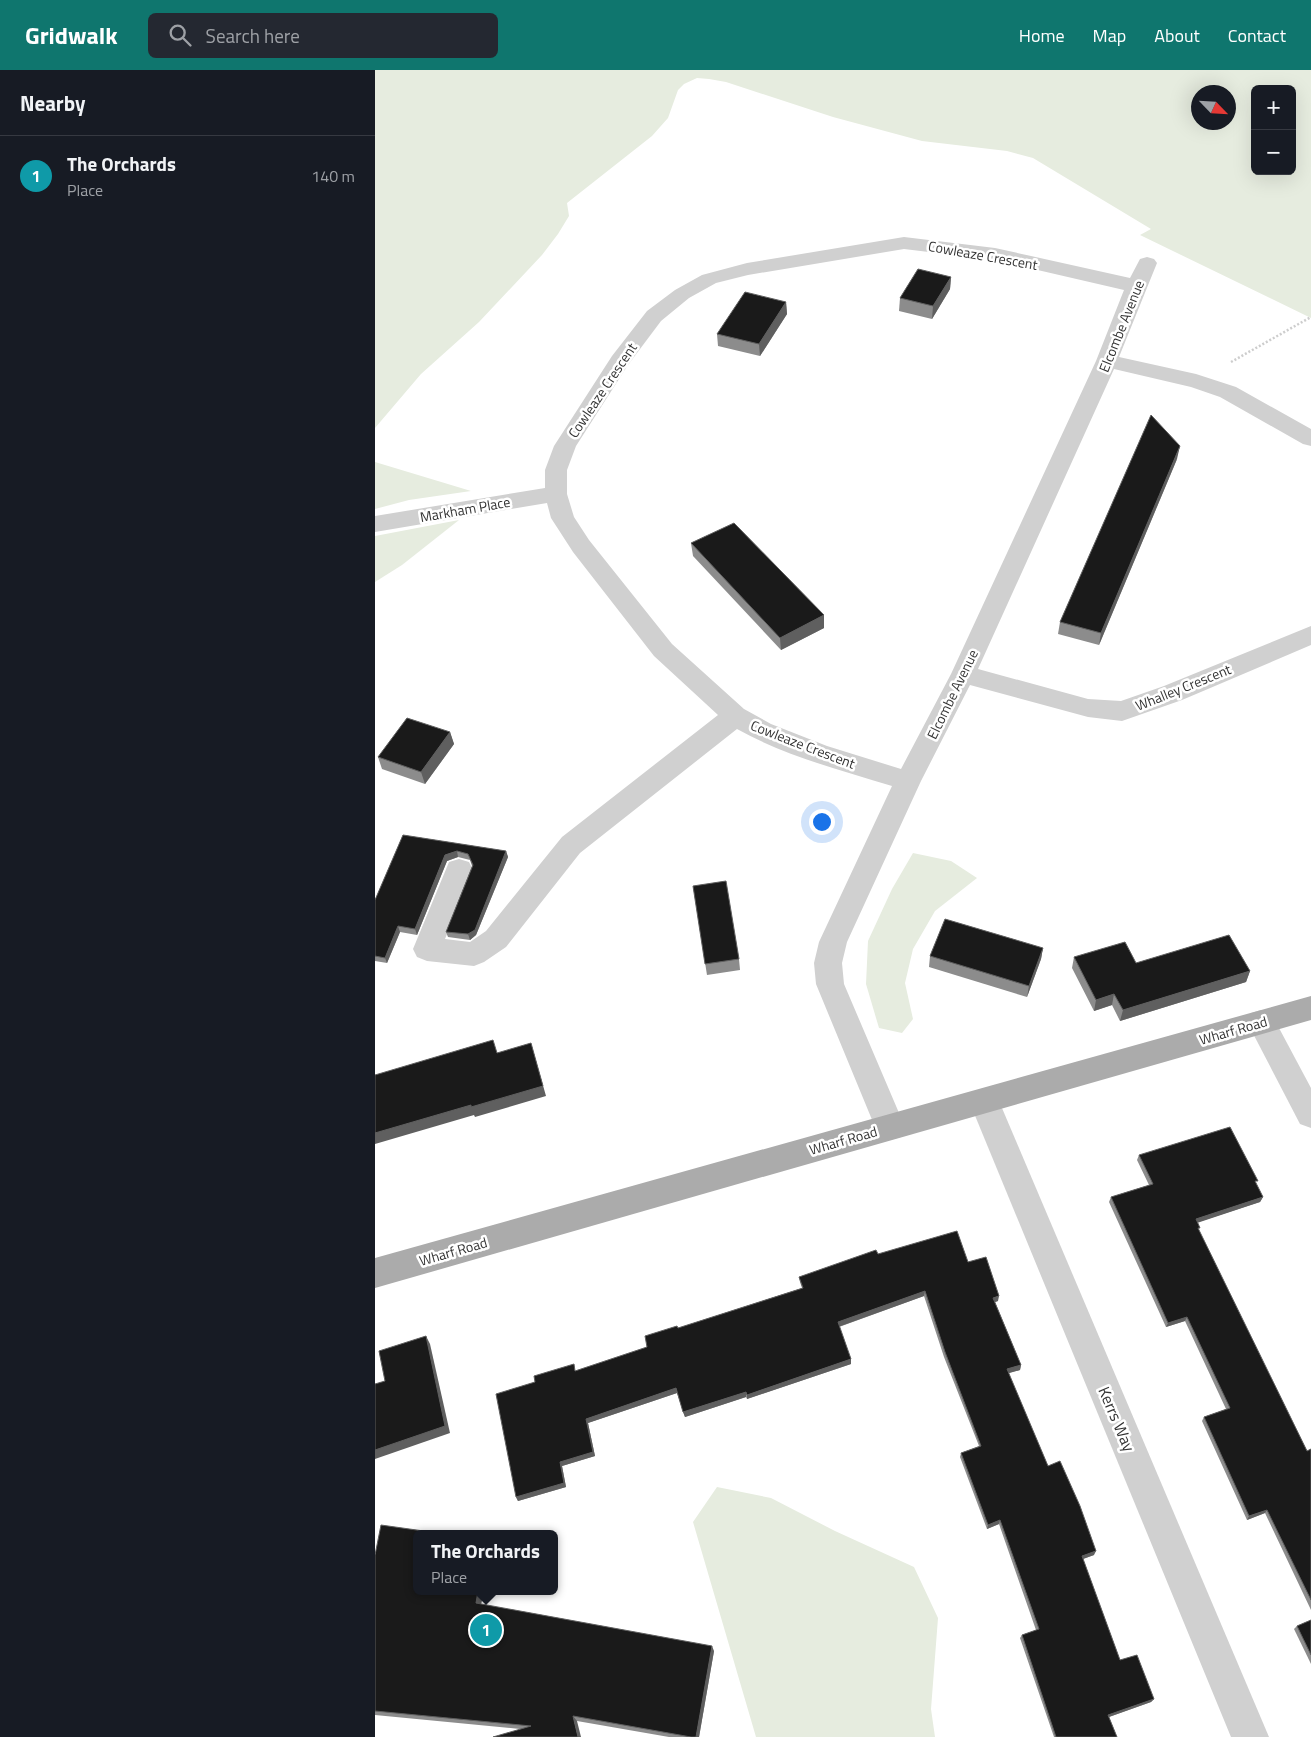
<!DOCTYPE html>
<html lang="en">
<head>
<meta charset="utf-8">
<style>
	body { margin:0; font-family:"Titillium Web",sans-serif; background:#242831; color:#f1f3f6 }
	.controls { position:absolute; right:15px; top:15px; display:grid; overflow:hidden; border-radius:8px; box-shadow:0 5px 20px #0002 }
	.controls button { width:45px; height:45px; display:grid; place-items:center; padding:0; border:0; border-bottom:1px solid #363941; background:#171b24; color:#f1f3f6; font:25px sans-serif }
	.compass { position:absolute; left:816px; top:15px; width:45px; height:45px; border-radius:50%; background:#171b24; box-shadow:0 5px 20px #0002; rotate:115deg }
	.you { position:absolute; left:446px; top:751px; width:18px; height:18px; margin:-12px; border:4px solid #fff; border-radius:50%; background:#1a73e8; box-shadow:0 0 0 8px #1a73e833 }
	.badge { display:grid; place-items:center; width:32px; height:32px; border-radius:50%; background:#0f766e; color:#fff; font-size:16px; font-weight:700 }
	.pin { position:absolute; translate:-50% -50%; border:2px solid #fff; box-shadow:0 1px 5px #0006 }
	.popup { position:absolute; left:38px; top:1460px; width:145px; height:65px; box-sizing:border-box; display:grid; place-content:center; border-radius:8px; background:#171b24; filter:drop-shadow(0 1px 4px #0005); font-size:16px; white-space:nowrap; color:#9ea1a6 }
	.popup b { font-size:19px; color:#f1f3f6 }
	.popup::after { content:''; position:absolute; left:50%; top:100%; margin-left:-10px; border:10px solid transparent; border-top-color:#171b24 }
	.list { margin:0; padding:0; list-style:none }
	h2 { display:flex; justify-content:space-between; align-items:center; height:65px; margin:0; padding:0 20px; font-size:21px }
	h2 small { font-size:16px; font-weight:400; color:#9ea1a6 }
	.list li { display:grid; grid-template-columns:32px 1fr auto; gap:15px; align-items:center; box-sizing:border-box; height:80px; padding:0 20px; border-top:1px solid #363941 }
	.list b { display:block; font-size:19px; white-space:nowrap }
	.list p { margin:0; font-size:16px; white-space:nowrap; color:#9ea1a6 }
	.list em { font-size:16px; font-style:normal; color:#9ea1a6 }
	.icon { flex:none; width:28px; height:28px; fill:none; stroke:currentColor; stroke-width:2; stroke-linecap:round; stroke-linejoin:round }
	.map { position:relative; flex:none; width:936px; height:1667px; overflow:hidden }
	header { display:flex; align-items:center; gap:30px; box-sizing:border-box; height:70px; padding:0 25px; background:#0f766e; color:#fff }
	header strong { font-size:24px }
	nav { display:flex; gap:28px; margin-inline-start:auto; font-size:18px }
	.search { width:350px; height:45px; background:#242831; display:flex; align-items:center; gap:12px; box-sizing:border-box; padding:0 18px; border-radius:8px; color:#9ea1a6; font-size:19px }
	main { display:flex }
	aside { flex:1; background:#171b24 }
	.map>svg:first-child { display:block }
</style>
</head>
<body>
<header>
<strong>Gridwalk</strong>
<div class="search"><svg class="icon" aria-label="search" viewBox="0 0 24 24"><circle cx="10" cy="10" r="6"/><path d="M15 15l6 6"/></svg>Search here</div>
<nav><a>Home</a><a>Map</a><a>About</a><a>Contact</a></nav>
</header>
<main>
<aside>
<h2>Nearby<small></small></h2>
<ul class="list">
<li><span class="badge" style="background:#0f9aa8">1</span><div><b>The Orchards</b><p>Place</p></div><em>140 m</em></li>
</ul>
</aside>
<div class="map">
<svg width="936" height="1667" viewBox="0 0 936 1667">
	<rect width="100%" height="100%" fill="#fff"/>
	<!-- green -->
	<g fill="#e6ecdf" fill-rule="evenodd">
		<path d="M0 0H936V248L765 165 776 159 658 88 632 81 547 71 458 47 351 12 334 9 322 8 309 14 303 20 293 48 277 66 192 133 194 146 183 164 167 185 104 252 46 304 0 358ZM880 19H917V101H880ZM854 22V52H824V22Z"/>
		<path d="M0 392 96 421 34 430 0 439Z"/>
		<path d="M84 450 27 495 0 512V466Z"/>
		<path d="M538 783 576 791 602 808 560 841 538 879 530 913 538 949 527 963 504 958 491 914 493 871 517 819Z"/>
		<path d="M342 1417 396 1428 460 1461 539 1497 563 1548 556 1639 560 1667H381L318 1452Z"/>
	</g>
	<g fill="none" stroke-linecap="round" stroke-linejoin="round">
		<!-- path -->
		<path stroke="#cdcdcd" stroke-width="2.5" stroke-dasharray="2 2" stroke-linecap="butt" d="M856 292 936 247"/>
		<!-- minor -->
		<g fill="#d0d0d0" fill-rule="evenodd">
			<path d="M529 167 620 178 755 208 765 189 772 187 779 189 782 193 744 287 821 304 861 317 936 359V376L928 374 845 327 816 317 739 299 603 599 713 629 746 631 789 616 936 556V575L807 630 747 651 713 647 595 615 546 711 472 872 467 893 469 914 530 1057 526 1067 515 1070 504 1067 500 1057 441 914 439 893 444 872 517 716C465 700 410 686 362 659L205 783 131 877 109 892 99 896 52 891 42 887 38 879 74 792 84 789 94 792 98 800 70 869 95 872 111 861 187 767 343 645 279 586 198 482 176 448 172 433 0 462V446L170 418V400L179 376 237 286 272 241 300 220 327 205 372 193ZM529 179 620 190 749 220 721 291 576 604 526 699 452 676 396 654 369 639 297 574 214 470 199 447 192 424V400L201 376 253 295 286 251 314 228 341 213 373 205Z"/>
			<path d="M886 940 896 943 936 1018V1058L925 1054 872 952 876 943Z"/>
			<path d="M609 1018 620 1022 624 1031 894 1667H856L594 1031 598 1022Z"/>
		</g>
		<!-- major -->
		<path fill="#ababab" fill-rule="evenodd" d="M936 926V950L0 1218V1188Z"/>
	</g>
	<!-- wall -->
	<g fill="#8c8c8c">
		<path d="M576 207 575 219 557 249 524 241 525 228Z"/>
		<path d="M411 232 412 244 385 286 343 276 342 264Z"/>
		<path d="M802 389 724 575 683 564 685 552Z"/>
		<path d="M316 473 449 545V558L406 580 318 486Z"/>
		<path d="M75 662 79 674 50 714 7 699 3 687Z"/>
		<path d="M28 765 131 781 133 787 101 865 95 870 73 867 71 862 97 796 95 790 83 787 72 791 42 865 25 862 12 893 0 891V830Z"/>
		<path d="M318 816 364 889 365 900 332 905Z"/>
		<path d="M668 878 666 889 652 927 554 897 555 886Z"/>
		<path d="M699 887 761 893 875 901 871 912 745 951 737 935 719 941 697 898Z"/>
		<path d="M764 1085 881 1115 888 1127 885 1132 823 1152 824 1161 932 1381 936 1379V1540L890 1443 872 1450 827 1351 829 1347 851 1339 810 1251 791 1257 734 1132 736 1127 774 1115 762 1090Z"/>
		<path d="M503 1184 593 1192 623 1231 620 1232 646 1295 645 1300 633 1303 673 1396 719 1485 708 1489 745 1590 779 1629 776 1632 734 1647 742 1667H679L645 1568 647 1565 661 1560 624 1454 612 1459 585 1387 586 1383 604 1376 569 1287 549 1226 464 1257 476 1289V1294L372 1329 371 1327 310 1347 302 1323 213 1353 220 1386 187 1396 191 1417 143 1431 141 1427 272 1277 303 1258 427 1218 425 1212 424 1207Z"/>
		<path d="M0 1485 42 1521H109L106 1534 339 1581 324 1667H294L202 1651 145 1659 0 1645Z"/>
		<path d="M936 1550V1594L919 1559 922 1556Z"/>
	</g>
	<!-- shaded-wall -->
	<g fill="#5f5f5f">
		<path d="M576 207 575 219 557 249 558 236Z"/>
		<path d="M411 232 412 244 385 286 384 274Z"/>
		<path d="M805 376 802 389 724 575 726 563Z"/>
		<path d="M449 545V558L406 580 405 568Z"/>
		<path d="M75 662 79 674 50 714 46 702Z"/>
		<path d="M82 781 83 787 72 791 42 865 40 859 70 785Z"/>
		<path d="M131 781 133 787 101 865 95 870 93 864Z"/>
		<path d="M23 856 25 862 12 893 10 888Z"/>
		<path d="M668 878 666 889 652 927 654 916Z"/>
		<path d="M875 901 871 912 745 951 748 940Z"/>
		<path d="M739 924 737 935 719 941 721 930Z"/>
		<path d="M156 973 171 1026 100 1047 99 1045 0 1074V1063Z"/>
		<path d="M888 1127 885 1132 819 1154 821 1149Z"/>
		<path d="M550 1221 549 1226 463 1257V1252Z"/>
		<path d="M624 1226 623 1231 617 1233 618 1228Z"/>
		<path d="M812 1247 810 1251 791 1257 793 1253Z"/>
		<path d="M51 1266 55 1274 75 1363 0 1389V1380Z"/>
		<path d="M476 1289V1294L372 1329V1325Z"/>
		<path d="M646 1295 645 1300 631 1304 632 1299Z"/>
		<path d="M301 1318 302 1323 213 1353 220 1386 187 1396 191 1417 143 1431 141 1427 211 1349Z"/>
		<path d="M371 1322V1327L310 1347 308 1342Z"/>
		<path d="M892 1440 890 1443 872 1450 874 1446Z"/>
		<path d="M625 1450 624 1454 612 1459 613 1455Z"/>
		<path d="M721 1481 719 1485 705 1490 707 1486Z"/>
		<path d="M103 1521H109L105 1539 101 1533Z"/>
		<path d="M337 1576 339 1581 324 1667H321Z"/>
		<path d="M779 1629 776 1632 731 1648 733 1645Z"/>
		<path d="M198 1646 202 1651 206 1667H203Z"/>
	</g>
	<!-- building -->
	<g fill="#1a1a1a" stroke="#5f5f5f">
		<path d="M543 199 576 207 558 236 525 228Z"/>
		<path d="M370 222 411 232 384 274 342 264Z"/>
		<path d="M776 345 805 376 726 563 685 552Z"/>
		<path d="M359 453 449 545 405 568 316 473Z"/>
		<path d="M32 648 75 662 46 702 3 687Z"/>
		<path d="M28 765 131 781 100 860 93 864 71 862 98 795 93 784 82 781 70 785 40 859 23 856 10 888 0 886V830Z"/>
		<path d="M351 811 364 889 330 894 318 816Z"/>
		<path d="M570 849 668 878 654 916 555 886Z"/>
		<path d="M854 865 875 901 748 940 739 924 721 930 699 887 750 872 761 893Z"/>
		<path d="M118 970 122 983 156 973 168 1016 96 1037V1035L0 1063V1005Z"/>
		<path d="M855 1057 883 1111H880L888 1127 821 1149 825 1158H823L932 1381 936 1379V1530L892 1440 874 1446 829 1347 855 1338 812 1247 793 1253 736 1127 778 1114 764 1085Z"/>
		<path d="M582 1161 593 1192 611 1187 624 1226 618 1228 646 1295 632 1299 673 1396 685 1391 705 1436 721 1481 707 1486 745 1590 762 1585 779 1629 733 1645 742 1667H681L647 1565 664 1559 625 1450 613 1455 586 1383 606 1376 570 1282 550 1221 463 1252 476 1289 372 1325 371 1322 308 1342 301 1318 211 1349 218 1382 185 1392 189 1413 141 1427 121 1324 160 1312 159 1306 199 1294 200 1301 272 1277 270 1266 302 1256 303 1258 428 1218 424 1207 501 1180 503 1184Z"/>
		<path d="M51 1266 70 1356 0 1380V1314L10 1311 4 1281Z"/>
		<path d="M6 1455 70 1464H42V1521H103L101 1533 337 1576 321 1667H316L198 1646 203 1667H118L156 1656 0 1641V1485Z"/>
		<path d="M936 1550V1585L922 1556Z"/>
	</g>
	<g text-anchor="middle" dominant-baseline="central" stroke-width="5" stroke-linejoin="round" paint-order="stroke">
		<!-- street labels -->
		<g font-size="14" fill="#333" stroke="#fff">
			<text transform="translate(608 185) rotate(10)">Cowleaze Crescent</text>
			<text transform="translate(746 256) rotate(-68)">Elcombe Avenue</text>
			<text transform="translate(227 320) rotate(-56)">Cowleaze Crescent</text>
			<text transform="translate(90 439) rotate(-10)">Markham Place</text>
			<text transform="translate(808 617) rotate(-22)">Whalley Crescent</text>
			<text transform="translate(577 624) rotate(-64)">Elcombe Avenue</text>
			<text transform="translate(428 674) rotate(21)">Cowleaze Crescent</text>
			<text transform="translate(858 960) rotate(-16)">Wharf Road</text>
			<text transform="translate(468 1070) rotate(-16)">Wharf Road</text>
			<text transform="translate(78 1181) rotate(-16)">Wharf Road</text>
		</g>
		<!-- near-street labels -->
		<g font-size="16" fill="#333" stroke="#fff">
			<text transform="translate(742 1349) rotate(67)">Kerrs Way</text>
		</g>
	</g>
</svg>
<div class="controls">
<button>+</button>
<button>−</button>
</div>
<svg class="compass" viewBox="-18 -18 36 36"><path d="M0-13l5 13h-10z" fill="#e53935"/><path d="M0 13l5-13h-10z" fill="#9ea1a6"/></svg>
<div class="you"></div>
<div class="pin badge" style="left:111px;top:1560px;background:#0f9aa8">1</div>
<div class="popup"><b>The Orchards</b>Place</div>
</div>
</main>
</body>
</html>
